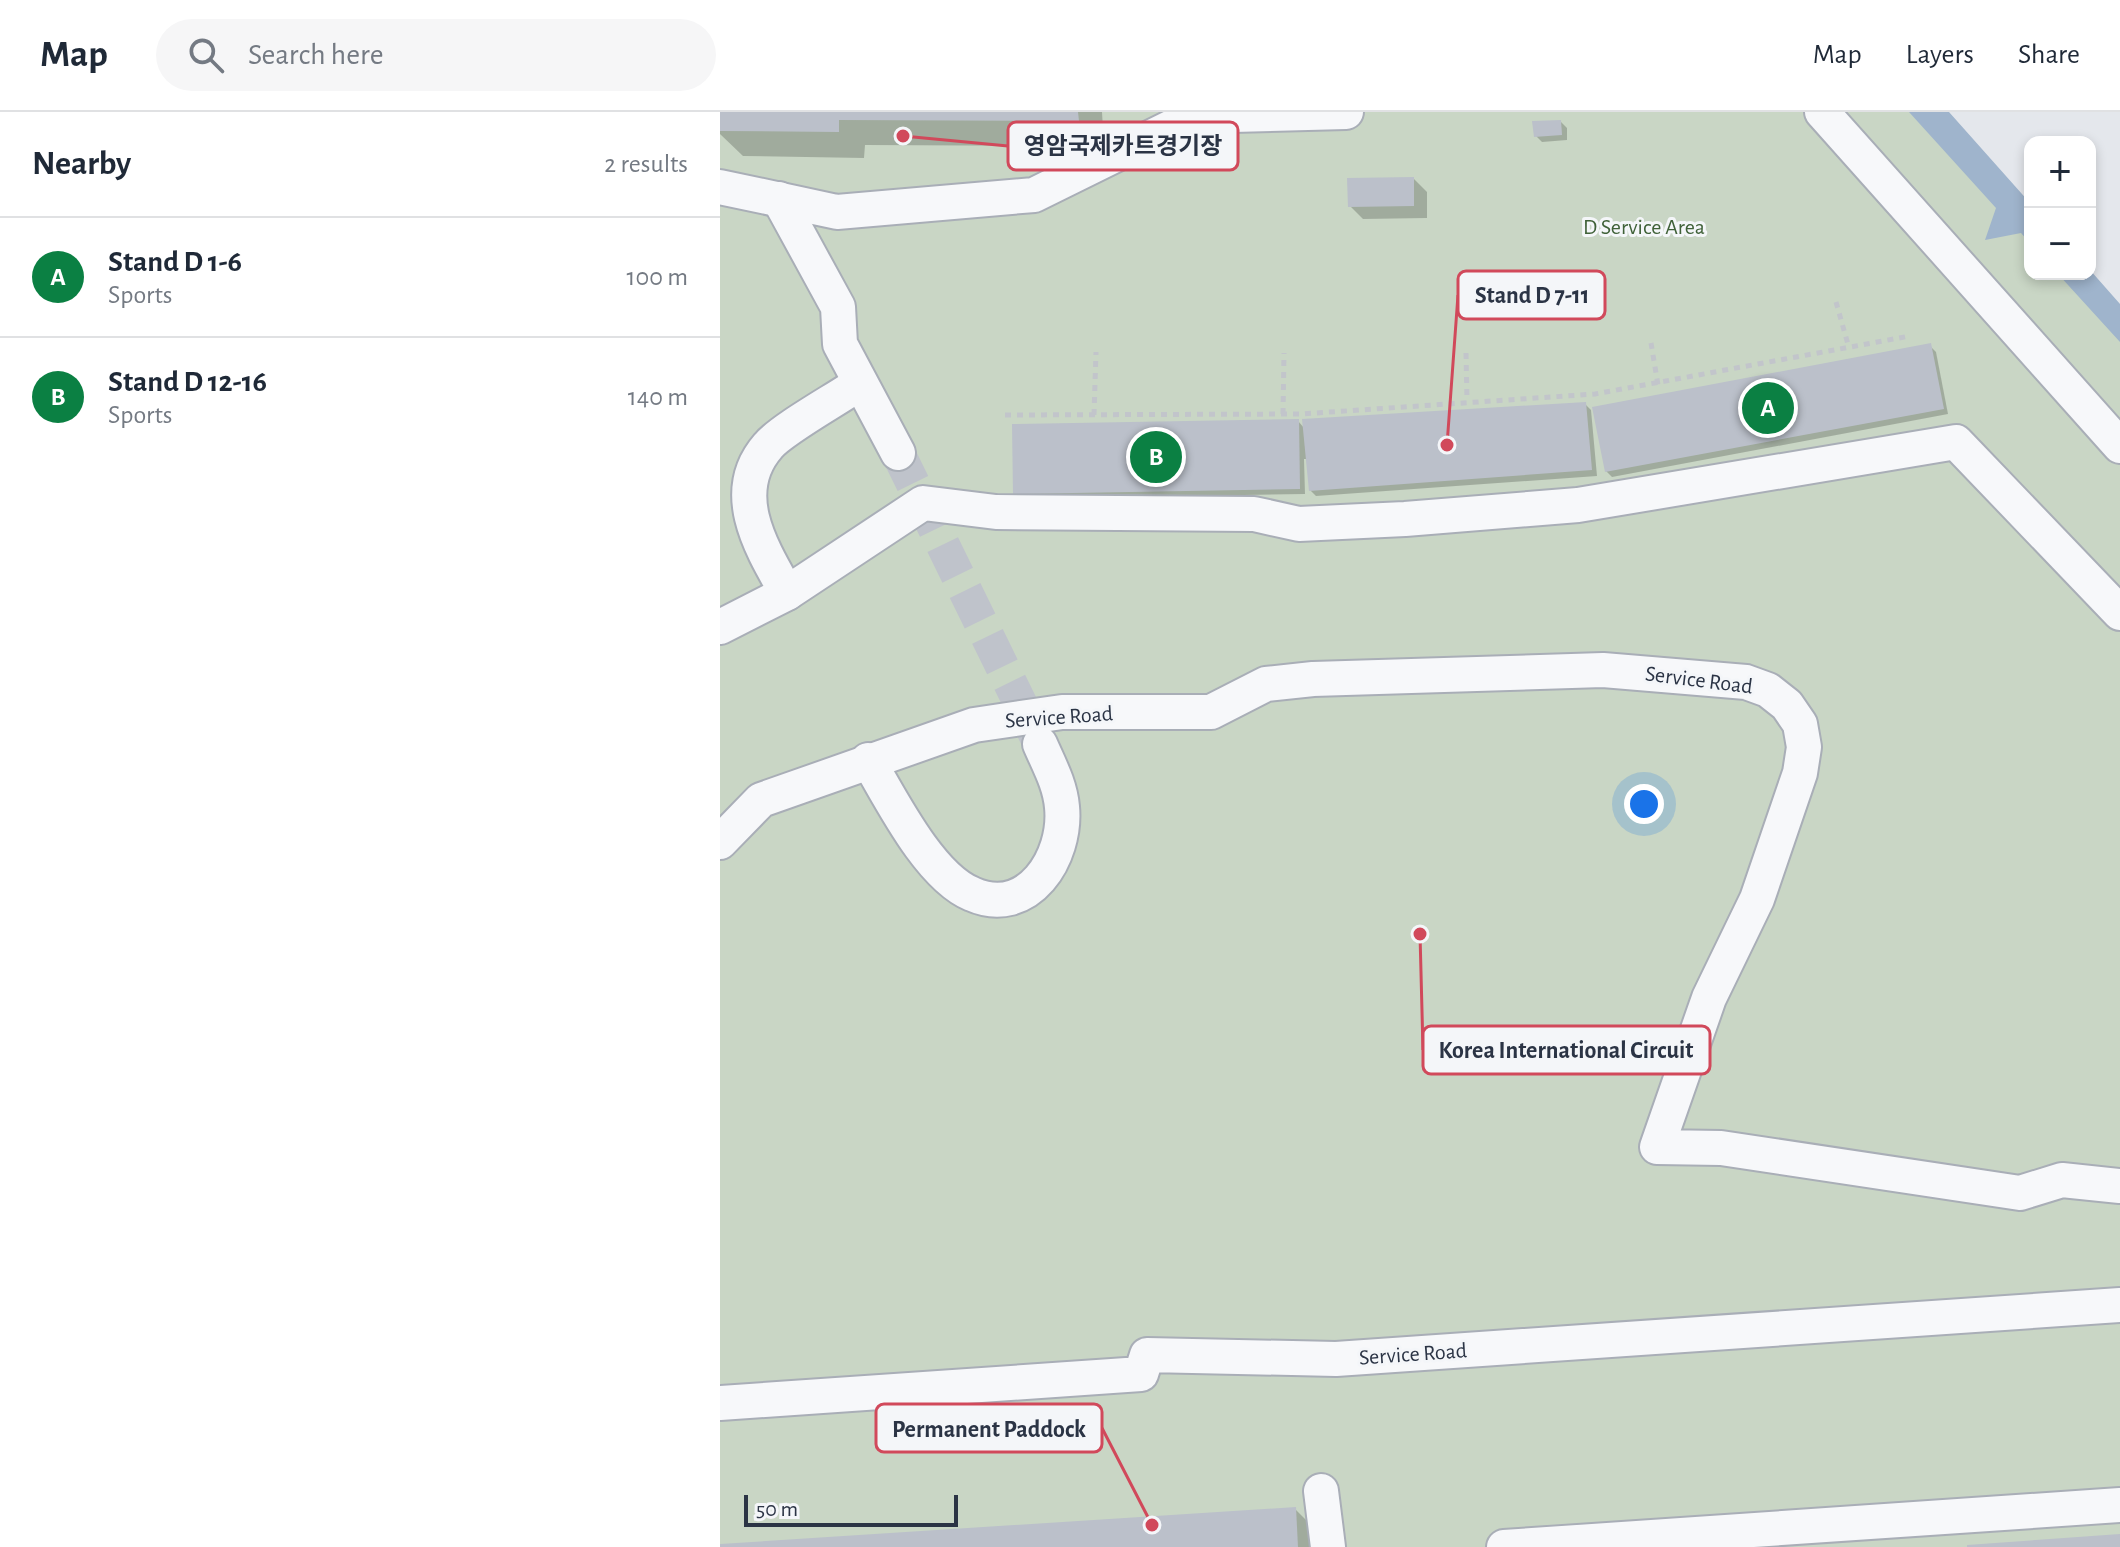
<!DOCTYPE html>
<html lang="en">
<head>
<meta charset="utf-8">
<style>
	body { margin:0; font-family:"Alegreya Sans","Noto Sans KR",sans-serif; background:#f6f6f7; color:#1f2937 }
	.controls { position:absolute; right:24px; top:24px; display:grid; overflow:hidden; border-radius:16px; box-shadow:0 4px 12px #0003 }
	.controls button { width:72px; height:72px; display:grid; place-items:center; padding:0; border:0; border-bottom:2px solid #e0e1e3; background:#fff; color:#1f2937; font:40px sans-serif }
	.scale { position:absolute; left:24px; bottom:20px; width:214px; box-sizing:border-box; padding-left:8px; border:4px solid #2b3445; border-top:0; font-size:22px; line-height:28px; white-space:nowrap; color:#2b3445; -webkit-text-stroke:6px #f4f6f9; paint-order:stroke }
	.you { position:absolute; left:924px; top:692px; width:28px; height:28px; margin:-20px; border:6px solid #fff; border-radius:50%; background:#1a73e8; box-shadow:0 0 0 12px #1a73e833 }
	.badge { display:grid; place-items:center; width:52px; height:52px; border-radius:50%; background:#0b8043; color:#fff; font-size:26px; font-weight:700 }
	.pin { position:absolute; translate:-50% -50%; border:4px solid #fff; box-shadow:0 2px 8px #0006 }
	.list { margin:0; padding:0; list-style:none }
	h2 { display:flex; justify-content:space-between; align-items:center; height:104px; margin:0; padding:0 32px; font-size:34px }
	h2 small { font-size:26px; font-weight:400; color:#747a83 }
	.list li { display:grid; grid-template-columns:52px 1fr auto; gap:24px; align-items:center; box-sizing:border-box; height:120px; padding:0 32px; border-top:2px solid #e0e1e3 }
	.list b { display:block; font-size:30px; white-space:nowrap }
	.list p { margin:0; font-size:26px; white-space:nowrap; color:#747a83 }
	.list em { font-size:26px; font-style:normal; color:#747a83 }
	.icon { flex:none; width:44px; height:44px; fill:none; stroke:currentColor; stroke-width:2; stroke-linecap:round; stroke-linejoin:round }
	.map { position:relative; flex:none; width:1400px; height:1435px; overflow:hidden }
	header { display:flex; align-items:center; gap:48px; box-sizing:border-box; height:112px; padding:0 40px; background:#fff; border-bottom:2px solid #e0e1e3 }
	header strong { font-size:38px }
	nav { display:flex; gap:44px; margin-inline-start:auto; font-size:28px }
	.search { width:560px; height:72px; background:#f6f6f7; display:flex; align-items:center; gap:20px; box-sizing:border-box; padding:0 28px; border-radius:44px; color:#747a83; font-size:30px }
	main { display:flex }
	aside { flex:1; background:#fff }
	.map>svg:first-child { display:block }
</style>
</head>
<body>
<header>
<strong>Map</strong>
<div class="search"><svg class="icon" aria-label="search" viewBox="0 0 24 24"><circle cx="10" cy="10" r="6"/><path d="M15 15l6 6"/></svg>Search here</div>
<nav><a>Map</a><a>Layers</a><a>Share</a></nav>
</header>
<main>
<aside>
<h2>Nearby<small>2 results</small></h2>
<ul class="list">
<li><span class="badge">A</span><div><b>Stand D 1-6</b><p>Sports</p></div><em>100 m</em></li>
<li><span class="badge">B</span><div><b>Stand D 12-16</b><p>Sports</p></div><em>140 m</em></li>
</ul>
</aside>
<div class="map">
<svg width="1400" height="1435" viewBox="0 0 1400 1435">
	<rect width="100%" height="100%" fill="#e4e7ec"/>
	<!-- green -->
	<path fill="#c9d6c5" d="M0 0H1212L1310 109V162H1358L1400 208V1435H0Z"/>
	<!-- water -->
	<g fill="#9fb4cc">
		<path d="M1189 0H1229L1310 91V131L1301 121 1265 128 1276 96Z"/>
		<path d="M1370 158 1400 192V230L1338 162H1370Z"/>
	</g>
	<!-- shadow -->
	<g fill="#0003">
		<path d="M0 0H382L384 34 145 33 144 46 23 44 0 22Z"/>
		<path d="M841 10 847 16V28L822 30 816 24Z"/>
		<path d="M694 67 707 80V106L643 107 630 94Z"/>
		<path d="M1210 234 1216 240 1228 302 892 365 886 359Z"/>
		<path d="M865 292 871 298 877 364 596 384 590 378 588 347H584L585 382 301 387 295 381 578 309 585 317Z"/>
		<path d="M575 1397 601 1423 602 1435H0Z"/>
	</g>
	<!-- building -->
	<g fill="#bbc0ca">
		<path d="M0 0H358L359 9 119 8V20L0 19Z"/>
		<path d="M841 8 842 23 814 25 812 9Z"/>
		<path d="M694 65V94L628 95 627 66Z"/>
		<path d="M1211 231 1224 297 885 360 872 295Z"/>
		<path d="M866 290 872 358 589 379 582 307Z"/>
		<path d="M579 307 580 377 293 382 292 312Z"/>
		<path d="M576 1395 578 1435H0V1432Z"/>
		<path d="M1400 1422V1435H1247V1433Z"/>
	</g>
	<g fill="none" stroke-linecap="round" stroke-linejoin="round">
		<!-- minor-tunnel -->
		<path stroke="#bfc3cb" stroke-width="34" stroke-dasharray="34 17" stroke-linecap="butt" d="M178 341 320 632"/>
		<!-- minor casing -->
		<g stroke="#a9aeb7" stroke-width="38">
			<g id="minor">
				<path d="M1102 0 1400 334"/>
				<path d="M0 75 117 100 314 83 474 4 626 0"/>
				<path d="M59 87 118 195 120 232 178 341"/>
				<path d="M67 481C42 437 7 381 48 334 62 317 119 286 140 271"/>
				<path d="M0 515 67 481 203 391 276 400 534 402 579 412 685 407 858 393 1236 330 1400 501"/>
				<path d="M148 648C171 687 209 764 252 782 308 807 347 745 342 695 340 672 329 653 320 632"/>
				<path d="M0 730 41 688 254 613 342 600H491L546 572 593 567 883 558 1026 570 1048 578 1067 593 1080 612 1084 635 1080 661 1037 787 989 886 937 1035 1001 1036 1300 1081 1342 1068 1400 1074"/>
				<path d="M0 1291 421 1262 427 1243 616 1247 1400 1193"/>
				<path d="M601 1379 608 1435"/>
				<path d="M784 1435 1400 1393"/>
			</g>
		</g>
		<!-- path -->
		<g stroke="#c2c5cb" stroke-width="5" stroke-dasharray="6 6" stroke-linecap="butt">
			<path d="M1116 190 1129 236"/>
			<path d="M931 231 938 273"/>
			<path d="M746 241 747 289"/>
			<path d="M563 302 564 241"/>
			<path d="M285 303 581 302 875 282 1190 224"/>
			<path d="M374 303 376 240"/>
		</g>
		<!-- minor -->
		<use href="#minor" stroke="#f7f8fa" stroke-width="34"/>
	</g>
	<g text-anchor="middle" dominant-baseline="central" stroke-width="6" stroke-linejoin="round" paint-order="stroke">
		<!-- park labels -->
		<g font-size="22" fill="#3f6138" stroke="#f4f6f9">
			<text x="924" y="115">D Service Area</text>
		</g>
		<!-- street labels -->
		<g font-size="22" fill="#2b3445" stroke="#f4f6f9">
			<text transform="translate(979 568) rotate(7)">Service Road</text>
			<text transform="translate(339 605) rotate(-4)">Service Road</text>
			<text transform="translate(693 1242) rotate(-4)">Service Road</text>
		</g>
	</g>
	<!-- callouts -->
	<path fill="none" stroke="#d1495b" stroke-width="3" d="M183 24L288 34M727 333L738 183M700 822L703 938M432 1413L382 1316"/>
	<g fill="#d1495b" stroke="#f4f6f9" stroke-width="3">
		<circle cx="183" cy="24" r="8"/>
		<circle cx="727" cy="333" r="8"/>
		<circle cx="700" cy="822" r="8"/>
		<circle cx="432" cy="1413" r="8"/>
	</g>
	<g fill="#f4f6f9" stroke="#d1495b" stroke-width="3">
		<rect x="288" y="10" width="230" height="48" rx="8"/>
		<rect x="738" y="159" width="147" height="48" rx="8"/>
		<rect x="703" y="914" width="287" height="48" rx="8"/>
		<rect x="156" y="1292" width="226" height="48" rx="8"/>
	</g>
	<g font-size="24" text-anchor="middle" font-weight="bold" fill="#2b3445">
		<text x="403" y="42">영암국제카트경기장</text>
		<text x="812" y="191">Stand D 7-11</text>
		<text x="846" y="946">Korea International Circuit</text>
		<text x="269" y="1325">Permanent Paddock</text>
	</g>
</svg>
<div class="controls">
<button>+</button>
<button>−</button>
</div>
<div class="scale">50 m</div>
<div class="you"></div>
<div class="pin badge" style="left:1048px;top:296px">A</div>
<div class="pin badge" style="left:436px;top:345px">B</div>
</div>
</main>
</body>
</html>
